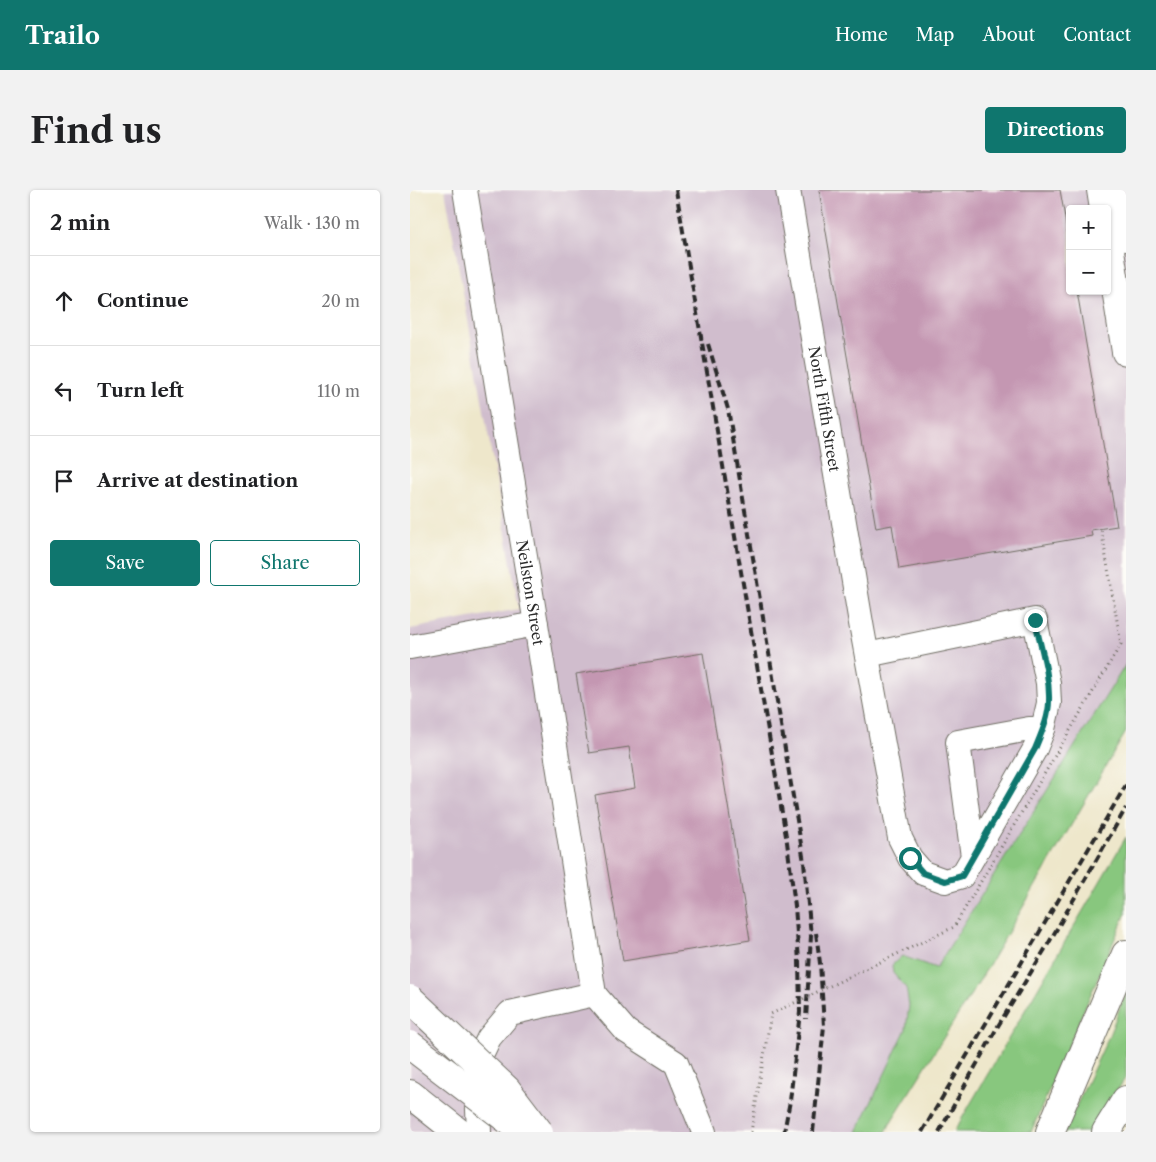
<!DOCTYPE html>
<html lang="en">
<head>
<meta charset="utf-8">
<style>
	body { margin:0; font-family:"Libre Caslon Text",serif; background:#f2f2f2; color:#202124 }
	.controls { position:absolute; right:15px; top:15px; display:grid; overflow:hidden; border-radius:5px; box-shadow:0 1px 4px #0004 }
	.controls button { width:45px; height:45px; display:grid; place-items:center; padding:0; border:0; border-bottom:1px solid #e0e0e0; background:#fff; color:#202124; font:25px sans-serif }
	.stop { position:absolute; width:15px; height:15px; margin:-11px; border:4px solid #0f766e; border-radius:50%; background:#fff }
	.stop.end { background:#0f766e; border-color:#fff; box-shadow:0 1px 5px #0008 }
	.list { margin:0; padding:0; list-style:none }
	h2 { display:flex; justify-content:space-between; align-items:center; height:65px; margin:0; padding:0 20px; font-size:21px }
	h2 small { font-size:16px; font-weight:400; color:#757577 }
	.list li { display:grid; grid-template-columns:32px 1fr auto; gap:15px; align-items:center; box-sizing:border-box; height:90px; padding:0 20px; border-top:1px solid #e0e0e0 }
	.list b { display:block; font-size:19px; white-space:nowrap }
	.list em { font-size:16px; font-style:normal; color:#757577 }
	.actions { display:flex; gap:10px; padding:15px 20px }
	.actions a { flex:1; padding:11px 0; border:1px solid #0f766e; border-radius:5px; text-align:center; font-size:18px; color:#0f766e }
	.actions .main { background:#0f766e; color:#fff }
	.icon { flex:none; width:28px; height:28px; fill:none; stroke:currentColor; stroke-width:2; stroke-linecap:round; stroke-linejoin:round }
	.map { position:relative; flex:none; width:716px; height:942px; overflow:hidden; border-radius:5px }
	header { display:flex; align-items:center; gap:30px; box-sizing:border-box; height:70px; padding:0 25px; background:#0f766e; color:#fff }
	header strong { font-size:24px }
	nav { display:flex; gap:28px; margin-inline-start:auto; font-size:18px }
	.intro { display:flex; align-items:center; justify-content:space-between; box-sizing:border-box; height:120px; padding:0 30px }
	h1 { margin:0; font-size:35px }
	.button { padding:12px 22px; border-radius:5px; background:#0f766e; color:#fff; font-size:18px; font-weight:700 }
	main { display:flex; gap:30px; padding:0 30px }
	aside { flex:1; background:#fff; border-radius:5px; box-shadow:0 1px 4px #0004 }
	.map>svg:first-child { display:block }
</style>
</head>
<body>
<header>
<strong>Trailo</strong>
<nav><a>Home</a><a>Map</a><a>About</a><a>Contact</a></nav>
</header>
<div class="intro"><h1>Find us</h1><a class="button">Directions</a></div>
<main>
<aside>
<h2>2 min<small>Walk · 130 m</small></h2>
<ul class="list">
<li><svg class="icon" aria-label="ahead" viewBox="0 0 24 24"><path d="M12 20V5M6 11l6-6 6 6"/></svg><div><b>Continue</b></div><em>20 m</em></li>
<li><svg class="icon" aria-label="left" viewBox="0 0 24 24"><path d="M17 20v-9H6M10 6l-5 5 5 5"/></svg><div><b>Turn left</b></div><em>110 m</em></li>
<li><svg class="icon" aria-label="arrive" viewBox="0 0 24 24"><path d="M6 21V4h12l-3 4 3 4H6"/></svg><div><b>Arrive at destination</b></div></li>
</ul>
<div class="actions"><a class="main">Save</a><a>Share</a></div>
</aside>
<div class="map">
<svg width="716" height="942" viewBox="0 0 716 942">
	<rect width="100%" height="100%" fill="#fdfcf7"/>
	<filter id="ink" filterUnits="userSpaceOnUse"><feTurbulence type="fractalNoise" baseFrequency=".02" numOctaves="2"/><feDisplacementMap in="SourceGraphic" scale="10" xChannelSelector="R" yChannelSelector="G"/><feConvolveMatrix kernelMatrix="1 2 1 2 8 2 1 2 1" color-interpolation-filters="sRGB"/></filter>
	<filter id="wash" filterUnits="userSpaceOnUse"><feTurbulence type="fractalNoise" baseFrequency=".0096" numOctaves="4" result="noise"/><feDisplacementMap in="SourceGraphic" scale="20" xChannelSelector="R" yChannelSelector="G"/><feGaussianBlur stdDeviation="1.12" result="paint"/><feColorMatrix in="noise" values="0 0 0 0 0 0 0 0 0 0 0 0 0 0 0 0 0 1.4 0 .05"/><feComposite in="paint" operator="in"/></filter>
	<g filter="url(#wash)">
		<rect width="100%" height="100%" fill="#eee7cb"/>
		<!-- industrial -->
		<path fill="#d0bdcd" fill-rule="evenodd" d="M35 0H716V474L526 779 447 942H0V439L109 419ZM660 19H697V101H660Z"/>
		<!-- green -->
		<g fill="#88c77e" stroke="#5a7954">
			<path d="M716 474V542L573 785 482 930 476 942H447L496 839 499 815 496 798 483 783 482 775 492 766 526 778Z"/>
			<path d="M716 647V723L621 942H544Z"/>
			<path d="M716 802V887L681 942H654L698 848Z"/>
		</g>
		<g id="blocks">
			<!-- building -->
			<g fill="#c497b2">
				<path d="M409 0H650L660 56V101H667L707 336 681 340 682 346 489 379 482 335 466 338Z"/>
				<path d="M293 463 340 750 213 771 185 605 225 598 219 557 179 563 166 484Z"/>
			</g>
		</g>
	</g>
	<g filter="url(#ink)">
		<use href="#blocks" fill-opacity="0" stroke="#6f6d63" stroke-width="1"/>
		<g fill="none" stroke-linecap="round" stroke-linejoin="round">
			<!-- minor casing -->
			<g stroke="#6f6d63" stroke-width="26">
				<g id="minor">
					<path id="s1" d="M55 0 126 434 184 804"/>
					<path id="s2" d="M378 0 452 439 490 648 500 668 513 683 535 691 552 686 563 667 548 552 619 539H633L625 559 563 667"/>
					<path d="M0 457 126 434"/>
					<path d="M457 465 625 430 638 493 639 513 633 539"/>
					<path d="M184 804 216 841 266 873 294 942"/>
					<path d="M69 942 66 875 79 848 100 823 184 804"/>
				</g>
			</g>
			<!-- major casing -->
			<g stroke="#6f6d63" stroke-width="30">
				<path id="major" d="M708 0 716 47"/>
			</g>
			<!-- highway casing -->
			<g stroke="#6f6d63" stroke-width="30">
				<g id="highway">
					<path d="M691 0 694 19"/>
					<path d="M697 42 716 162"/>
					<path d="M0 904 48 942"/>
					<path d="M640 942 716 764"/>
					<path d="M696 942 716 910"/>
				</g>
			</g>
			<!-- minor -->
			<use href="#minor" stroke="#fff" stroke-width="24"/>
			<!-- major -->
			<use href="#major" stroke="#fff" stroke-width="28"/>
			<!-- highway -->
			<use href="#highway" stroke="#fff" stroke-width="28"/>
			<!-- rail -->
			<g stroke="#2b2b2b" stroke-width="4" stroke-dasharray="8 4" stroke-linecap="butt">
				<path d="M266 0 377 652 385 716 389 771 390 822 380 911 374 942"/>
				<path d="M298 154 318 219 394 672 401 746 396 829"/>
				<path d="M403 942 414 836 410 773 406 743"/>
				<path d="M512 942 716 595"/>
				<path d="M529 942 588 836 637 756 716 618"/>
			</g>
			<!-- highway-bridge casing -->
			<g stroke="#6f6d63" stroke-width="30" stroke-linecap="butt">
				<g id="highway-bridge">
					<path d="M0 809 97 900 129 942"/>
					<path d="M0 855 114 942"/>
				</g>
			</g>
			<!-- path-bridge -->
			<path stroke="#6f6d63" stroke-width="3" stroke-dasharray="1 4" stroke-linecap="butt" d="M341 942 361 824 544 737 711 454 691 338"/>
			<!-- highway-bridge -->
			<use href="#highway-bridge" stroke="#fff" stroke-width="28"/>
		</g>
	</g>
	<g fill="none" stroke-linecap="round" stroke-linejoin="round" filter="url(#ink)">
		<!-- route -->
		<path stroke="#0f766e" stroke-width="6" d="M500 668 513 683 535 691 552 686 625 559C631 544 639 527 639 511 640 484 630 456 625 430"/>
	</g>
	<g text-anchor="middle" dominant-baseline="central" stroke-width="4" stroke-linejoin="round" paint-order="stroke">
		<!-- street labels -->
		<g font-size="15" fill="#2b2b2b" stroke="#fdfcf7">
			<text stroke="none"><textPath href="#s2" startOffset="222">North Fifth Street</textPath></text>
			<text stroke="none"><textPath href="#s1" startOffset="408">Neilston Street</textPath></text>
		</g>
	</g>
</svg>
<div class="controls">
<button>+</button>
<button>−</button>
</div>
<div class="stop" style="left:500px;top:668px"></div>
<div class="stop end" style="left:625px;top:430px"></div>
</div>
</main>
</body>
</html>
